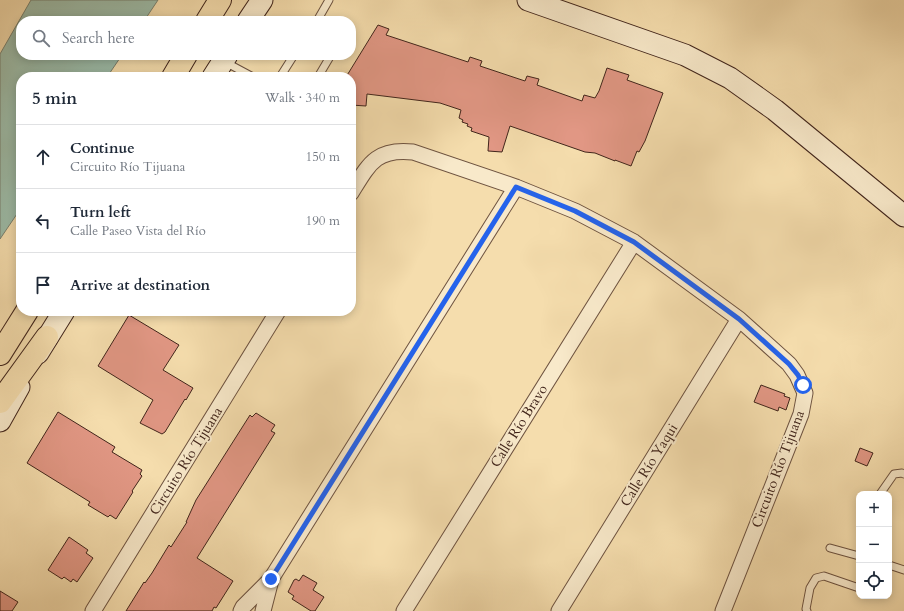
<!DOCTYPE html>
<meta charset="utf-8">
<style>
:root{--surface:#fff;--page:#f6f6f7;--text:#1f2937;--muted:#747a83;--line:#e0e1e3}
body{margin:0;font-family:Cardo,serif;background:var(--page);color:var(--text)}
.controls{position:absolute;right:12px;bottom:12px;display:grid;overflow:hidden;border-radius:8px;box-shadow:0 2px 10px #0003}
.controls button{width:36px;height:36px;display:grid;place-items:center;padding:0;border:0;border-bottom:1px solid var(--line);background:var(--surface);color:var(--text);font:20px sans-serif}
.stop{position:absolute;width:12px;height:12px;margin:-9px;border:3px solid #2563eb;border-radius:50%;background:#fff}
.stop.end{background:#2563eb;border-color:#fff;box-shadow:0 1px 4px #0008}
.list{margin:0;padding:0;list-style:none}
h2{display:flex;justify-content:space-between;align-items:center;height:52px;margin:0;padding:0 16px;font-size:17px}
h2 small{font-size:13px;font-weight:400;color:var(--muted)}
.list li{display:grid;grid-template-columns:26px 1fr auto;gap:12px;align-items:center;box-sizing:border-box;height:64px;padding:0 16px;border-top:1px solid var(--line)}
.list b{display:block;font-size:15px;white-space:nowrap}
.list p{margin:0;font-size:13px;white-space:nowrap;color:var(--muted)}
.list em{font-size:13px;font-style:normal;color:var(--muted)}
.icon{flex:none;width:22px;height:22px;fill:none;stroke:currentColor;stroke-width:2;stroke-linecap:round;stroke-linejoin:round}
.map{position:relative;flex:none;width:904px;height:611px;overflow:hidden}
.search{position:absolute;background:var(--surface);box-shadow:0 2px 10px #0003;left:16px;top:16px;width:340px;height:44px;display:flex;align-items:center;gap:10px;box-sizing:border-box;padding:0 14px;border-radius:16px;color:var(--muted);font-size:15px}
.panel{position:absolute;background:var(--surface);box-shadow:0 2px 10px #0003;left:16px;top:72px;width:340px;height:244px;border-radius:16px}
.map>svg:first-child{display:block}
.water{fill:#9cbca9;stroke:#788070}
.building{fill:#e19784;stroke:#41251b}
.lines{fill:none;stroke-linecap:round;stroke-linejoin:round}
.lane-casing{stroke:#6e5340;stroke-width:9}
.street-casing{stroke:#6e5340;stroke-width:17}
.secondary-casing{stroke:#41251b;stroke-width:23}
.highway-casing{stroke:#41251b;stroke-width:24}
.lane{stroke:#f8e9ca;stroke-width:7}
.street{stroke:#f8e9ca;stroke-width:15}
.secondary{stroke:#f8e9ca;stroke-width:21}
.highway{stroke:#f5ddad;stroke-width:22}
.route{stroke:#2563eb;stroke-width:5}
.labels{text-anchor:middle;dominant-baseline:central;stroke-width:4;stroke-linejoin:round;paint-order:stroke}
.street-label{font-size:14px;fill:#41251b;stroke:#f8e9ca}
</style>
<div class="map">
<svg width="904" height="611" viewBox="0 0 904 611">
<rect width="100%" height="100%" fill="#f5ddad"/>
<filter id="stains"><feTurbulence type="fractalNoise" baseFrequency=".005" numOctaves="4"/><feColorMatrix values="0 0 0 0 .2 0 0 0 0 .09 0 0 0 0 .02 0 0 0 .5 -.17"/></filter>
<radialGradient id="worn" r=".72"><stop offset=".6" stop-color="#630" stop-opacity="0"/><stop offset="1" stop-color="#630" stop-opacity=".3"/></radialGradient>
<path class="water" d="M 31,0 L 158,0 L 144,21 L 21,21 L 21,55 L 122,55 L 107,77 L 21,77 L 21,208 L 0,239 L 0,54 Z"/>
<path class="building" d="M 378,25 L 389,29 L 386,35 L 468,62 L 470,57 L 482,61 L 480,66 L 525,81 L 527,76 L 539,79 L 537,85 L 582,101 L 584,95 L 595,98 L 599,91 L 607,68 L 629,75 L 627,80 L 663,93 L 645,141 L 639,152 L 637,151 L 631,166 L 615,160 L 615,161 L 595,153 L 585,152 L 510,126 L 502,152 L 488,151 L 489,137 L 471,131 L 472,128 L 467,126 L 468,124 L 462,122 L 463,120 L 459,118 L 461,110 L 440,103 L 367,94 L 366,106 L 351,105 L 351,77 L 346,77 Z
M 129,315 L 179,345 L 163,370 L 193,388 L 186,400 L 185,399 L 165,432 L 162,434 L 140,423 L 153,400 L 98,366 Z
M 761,385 L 785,394 L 784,396 L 790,398 L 786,410 L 779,407 L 778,411 L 754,402 Z
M 58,412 L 115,447 L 112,452 L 142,470 L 140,474 L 142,476 L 132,491 L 133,492 L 116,519 L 110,515 L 108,517 L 88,505 L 90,502 L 27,463 Z
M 256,413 L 275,425 L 271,431 L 275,433 L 197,558 L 233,581 L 216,608 L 214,607 L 212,611 L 126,611 L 144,582 L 145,583 L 152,573 L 169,545 L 171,547 L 187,522 L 186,522 L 196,500 L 250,415 L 252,417 Z
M 860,448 L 873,453 L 867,466 L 855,461 Z
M 69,537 L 88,550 L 86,553 L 93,558 L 77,582 L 73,579 L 71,582 L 64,577 L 62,579 L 48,570 Z
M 303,575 L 317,583 L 313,590 L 324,597 L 315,611 L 311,611 L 292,599 L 294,596 L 288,592 L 294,580 L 296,579 L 299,581 Z
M 0,591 L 18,602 L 12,611 L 0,611 Z"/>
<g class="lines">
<defs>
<path id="lane" d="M 317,21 L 329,0
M 225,62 L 253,77
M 280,77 L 294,55
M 318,77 L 331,55
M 880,494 L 894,474 L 902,473 L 904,474
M 830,548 L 859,556
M 889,565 L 904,570
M 807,611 L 806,609 L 810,588 L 816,578 L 824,576 L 859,588"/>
<path id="street" d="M 351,193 C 369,164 376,148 413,152 L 516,187 L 575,211 L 634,242 L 739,319 L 789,364 L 797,375 L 805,393 L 801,414 L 723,611
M 93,611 L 278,311
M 241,611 L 243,607 L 271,579 L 516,187
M 263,611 L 271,580
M 404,611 L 634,242
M 559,611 L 739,319"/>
<path id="secondary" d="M 528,0 L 685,55 L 730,78 L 775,110 L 904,216
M 248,21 L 262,0
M 213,77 L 227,55
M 38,353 L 64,311
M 0,421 L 19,387"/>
<path id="highway" d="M 207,21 L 220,0
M 173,77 L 186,55
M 0,354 L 27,311
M 0,402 L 47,337"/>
</defs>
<use href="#lane" class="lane-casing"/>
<use href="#street" class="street-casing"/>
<use href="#secondary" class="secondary-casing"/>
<use href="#highway" class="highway-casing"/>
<use href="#lane" class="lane"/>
<use href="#street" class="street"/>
<use href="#secondary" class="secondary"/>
<use href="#highway" class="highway"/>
</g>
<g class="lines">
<path class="route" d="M 271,579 L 516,187 L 575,211 L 634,242 L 739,319 L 789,364 L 798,375 L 803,385"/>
</g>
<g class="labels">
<g class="street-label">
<text transform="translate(519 426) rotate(-58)">Calle Río Bravo</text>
<text transform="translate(186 461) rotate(-58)">Circuito Río Tijuana</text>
<text transform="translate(649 465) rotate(-58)">Calle Río Yaqui</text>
<text transform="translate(778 469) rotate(-69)">Circuito Río Tijuana</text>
</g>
</g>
<rect width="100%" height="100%" filter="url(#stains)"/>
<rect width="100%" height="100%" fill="url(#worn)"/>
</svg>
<div class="controls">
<button>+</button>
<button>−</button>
<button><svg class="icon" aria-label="locate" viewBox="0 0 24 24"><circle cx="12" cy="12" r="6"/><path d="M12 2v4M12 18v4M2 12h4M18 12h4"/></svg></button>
</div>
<div class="stop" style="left:803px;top:385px"></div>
<div class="stop end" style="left:271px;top:579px"></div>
<div class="search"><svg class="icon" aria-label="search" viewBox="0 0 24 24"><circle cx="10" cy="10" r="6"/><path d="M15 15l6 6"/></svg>Search here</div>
<section class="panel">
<h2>5 min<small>Walk · 340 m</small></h2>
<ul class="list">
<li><svg class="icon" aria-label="ahead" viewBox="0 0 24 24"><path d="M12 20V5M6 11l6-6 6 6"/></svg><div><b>Continue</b><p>Circuito Río Tijuana</p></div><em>150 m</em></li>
<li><svg class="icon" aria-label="left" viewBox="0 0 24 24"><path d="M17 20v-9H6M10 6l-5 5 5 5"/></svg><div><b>Turn left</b><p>Calle Paseo Vista del Río</p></div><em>190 m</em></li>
<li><svg class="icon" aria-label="arrive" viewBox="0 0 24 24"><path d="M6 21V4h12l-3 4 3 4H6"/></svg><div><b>Arrive at destination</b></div></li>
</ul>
</section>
</div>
